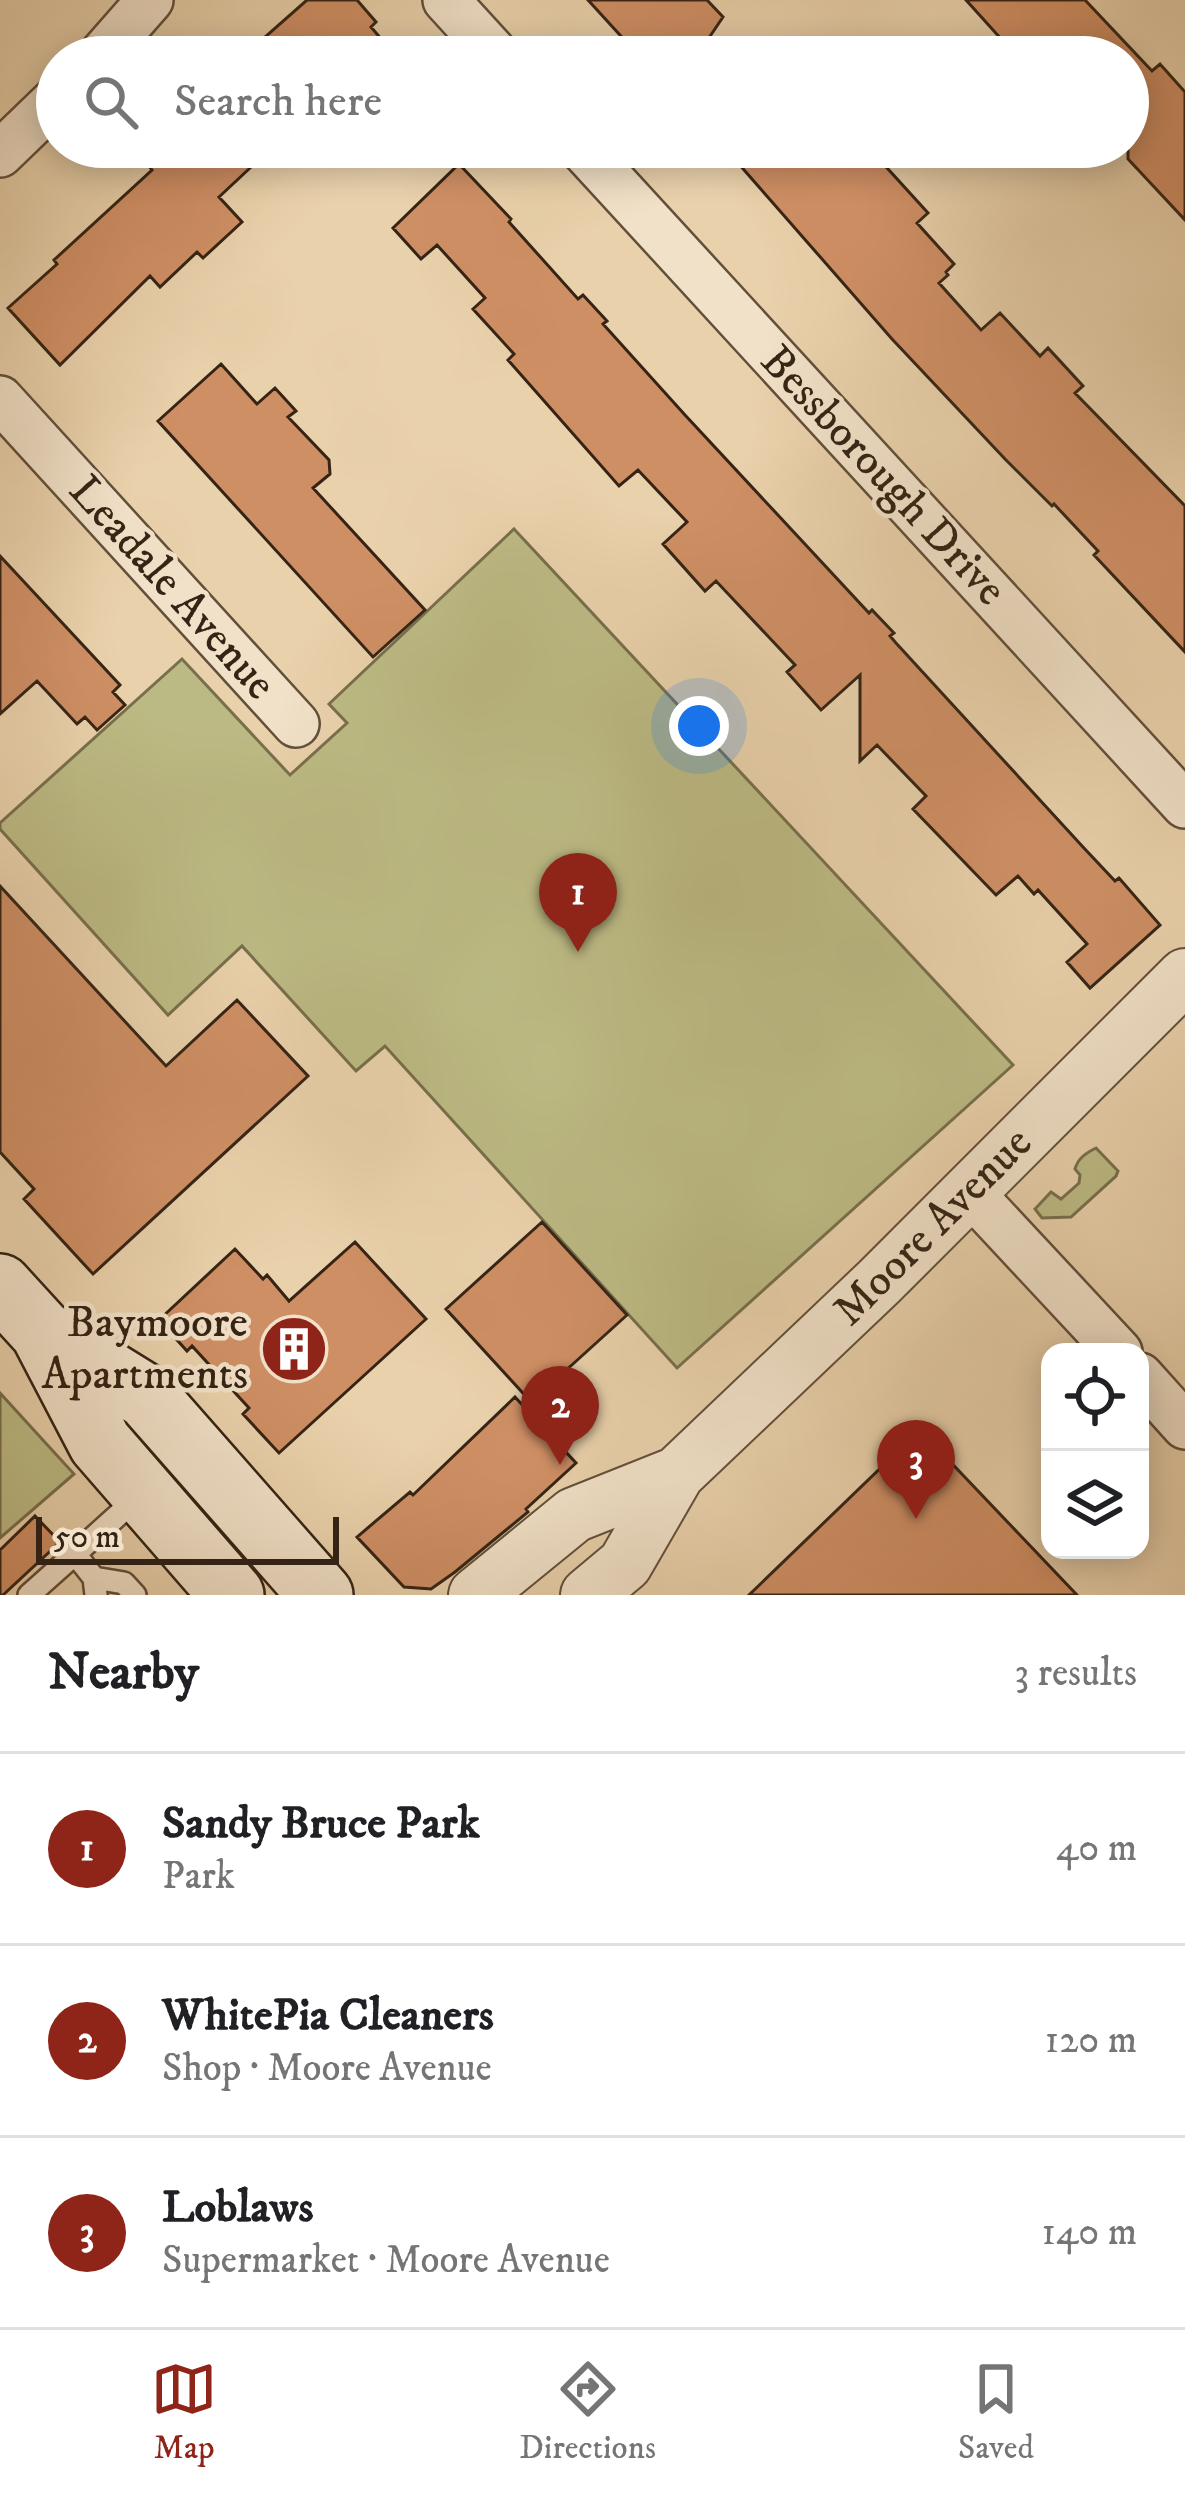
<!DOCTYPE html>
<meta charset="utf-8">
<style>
:root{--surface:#fff;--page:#f2f2f2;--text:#202124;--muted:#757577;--line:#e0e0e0;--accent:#8f2418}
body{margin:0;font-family:"IM FELL DW Pica",serif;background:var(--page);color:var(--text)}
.controls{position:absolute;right:36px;bottom:36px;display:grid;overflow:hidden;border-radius:24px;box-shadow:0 6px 30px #0003}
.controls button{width:108px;height:108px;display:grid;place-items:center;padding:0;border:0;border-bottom:3px solid var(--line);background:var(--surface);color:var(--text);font:60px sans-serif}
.scale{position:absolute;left:36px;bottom:30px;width:303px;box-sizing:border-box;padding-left:12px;border:6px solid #352415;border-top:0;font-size:33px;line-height:42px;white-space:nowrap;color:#352415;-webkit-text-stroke:9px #f1e1c8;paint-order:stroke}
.you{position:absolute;left:699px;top:726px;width:42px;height:42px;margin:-30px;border:9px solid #fff;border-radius:50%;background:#1a73e8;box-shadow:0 0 0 18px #1a73e833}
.badge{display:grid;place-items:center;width:78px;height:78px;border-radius:50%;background:var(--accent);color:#fff;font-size:39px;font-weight:700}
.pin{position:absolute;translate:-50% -99px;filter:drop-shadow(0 3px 6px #0008)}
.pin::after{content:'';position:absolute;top:63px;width:42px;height:36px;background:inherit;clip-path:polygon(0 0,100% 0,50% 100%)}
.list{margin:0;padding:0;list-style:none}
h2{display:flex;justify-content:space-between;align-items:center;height:156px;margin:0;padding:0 48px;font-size:51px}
h2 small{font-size:39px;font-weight:400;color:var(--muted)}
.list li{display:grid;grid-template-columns:78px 1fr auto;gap:36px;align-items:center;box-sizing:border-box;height:192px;padding:0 48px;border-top:3px solid var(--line)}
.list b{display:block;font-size:45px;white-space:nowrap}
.list p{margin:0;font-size:39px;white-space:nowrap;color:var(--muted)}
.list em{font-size:39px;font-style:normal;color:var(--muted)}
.icon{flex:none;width:66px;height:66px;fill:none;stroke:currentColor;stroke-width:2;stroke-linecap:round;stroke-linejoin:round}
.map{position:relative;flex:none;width:1185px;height:1595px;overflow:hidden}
.search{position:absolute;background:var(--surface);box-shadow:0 6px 30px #0003;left:36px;right:36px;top:36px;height:132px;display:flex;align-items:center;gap:30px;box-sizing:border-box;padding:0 42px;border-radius:66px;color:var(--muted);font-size:45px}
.sheet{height:732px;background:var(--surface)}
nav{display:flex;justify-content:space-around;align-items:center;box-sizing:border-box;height:168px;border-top:3px solid var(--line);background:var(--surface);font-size:33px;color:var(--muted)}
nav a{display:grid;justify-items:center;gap:6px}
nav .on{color:var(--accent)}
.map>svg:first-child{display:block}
.green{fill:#bcba84;stroke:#786f4c;stroke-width:3}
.building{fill:#cf8f65;stroke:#352415;stroke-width:3}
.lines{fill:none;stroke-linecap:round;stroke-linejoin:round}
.service-casing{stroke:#624f3a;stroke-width:26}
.minor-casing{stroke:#624f3a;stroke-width:50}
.tertiary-casing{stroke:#624f3a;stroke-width:58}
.secondary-casing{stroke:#352415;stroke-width:68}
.service{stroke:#f1e1c8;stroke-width:21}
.minor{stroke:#f1e1c8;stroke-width:45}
.tertiary{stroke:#f1e1c8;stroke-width:54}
.secondary{stroke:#f1e1c8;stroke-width:63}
.labels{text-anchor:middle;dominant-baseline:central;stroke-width:9;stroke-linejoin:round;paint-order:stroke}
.street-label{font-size:45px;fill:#352415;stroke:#f1e1c8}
.poi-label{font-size:45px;fill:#352415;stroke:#f1e1c8;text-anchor:end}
</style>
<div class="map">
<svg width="1185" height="1595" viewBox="0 0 1185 1595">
<rect width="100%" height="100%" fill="#e9d1ab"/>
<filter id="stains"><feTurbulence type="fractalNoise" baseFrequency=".00167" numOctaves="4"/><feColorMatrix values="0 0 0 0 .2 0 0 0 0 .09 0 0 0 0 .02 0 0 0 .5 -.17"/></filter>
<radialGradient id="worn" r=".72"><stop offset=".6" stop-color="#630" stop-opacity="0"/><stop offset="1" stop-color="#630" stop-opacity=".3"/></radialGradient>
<path class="green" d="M 514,529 L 1013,1065 L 677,1368 L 385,1046 L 356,1071 L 242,946 L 168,1015 L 0,829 L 0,823 L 182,659 L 290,775 L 347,723 L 329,704 Z
M 1096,1148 L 1118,1171 L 1116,1176 L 1071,1217 L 1042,1218 L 1035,1209 L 1051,1192 L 1061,1199 L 1079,1183 L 1080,1175 L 1075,1169 C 1078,1158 1086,1153 1096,1148 Z
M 0,1393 L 74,1474 L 0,1538 Z"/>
<path class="building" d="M 307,0 L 357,0 L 376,22 L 371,27 L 383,41 L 364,57 L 248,57 L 268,40 L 265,37 Z
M 588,0 L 707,0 L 723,17 L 696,57 L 640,57 Z
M 966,0 L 1085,0 L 1152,71 L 1160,64 L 1185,92 L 1185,220 L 1128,159 L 1128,57 L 1034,57 L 1020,42 L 1011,50 Z
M 171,147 L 231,147 L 250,168 L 219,197 L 242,222 L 203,258 L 197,252 L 160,287 L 150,276 L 60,365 L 8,308 L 57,264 L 54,260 L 152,170 L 149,166 Z
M 724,147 L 868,147 L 928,213 L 917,223 L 954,264 L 946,272 L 948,275 L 939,283 L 981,330 L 1000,313 L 1040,356 L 1048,348 L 1083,386 L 1075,393 L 1185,506 L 1185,652 L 1094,555 L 1098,551 L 1054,504 L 1052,506 L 1005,459 L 892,339 Z
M 459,164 L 511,219 L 509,222 L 578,299 L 583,295 L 607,321 L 603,324 L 685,415 L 869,613 L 872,610 L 894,633 L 890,636 L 896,643 L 1083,847 L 1115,881 L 1119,878 L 1160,925 L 1090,988 L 1067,962 L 1087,944 L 1038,890 L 1034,894 L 1018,876 L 996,895 L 913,809 L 926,796 L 877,745 L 860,761 L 860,675 L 821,710 L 787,672 L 795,665 L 716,581 L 705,591 L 663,544 L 687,522 L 638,470 L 619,486 L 508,360 L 514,354 L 473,309 L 485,298 L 437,245 L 421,259 L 393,228 Z
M 221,364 L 257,404 L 275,388 L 296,411 L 288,417 L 329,460 L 330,474 L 313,488 L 425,610 L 373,657 L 158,421 Z
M 0,556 L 120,685 L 113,692 L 125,705 L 97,730 L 85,717 L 77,724 L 37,681 L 0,714 Z
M 0,886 L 166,1066 L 237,1000 L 308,1076 L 93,1274 L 24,1199 L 34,1189 L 0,1152 Z
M 542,1222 L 627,1315 L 531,1402 L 446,1309 Z
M 355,1242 L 426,1319 L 279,1453 L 243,1414 L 249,1408 L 192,1346 L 187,1351 L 159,1320 L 235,1249 L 263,1279 L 267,1275 L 289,1301 Z
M 515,1397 L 576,1463 L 526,1509 L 528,1512 L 455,1572 L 431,1589 L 404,1587 L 357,1537 L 410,1492 L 413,1495 Z
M 920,1430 L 1077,1595 L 749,1595 Z
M 35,1516 L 60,1542 L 3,1595 L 0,1595 L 0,1550 Z"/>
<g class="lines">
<defs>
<path id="service" d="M 94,1578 L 75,1554 L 137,1498
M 29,1595 L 75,1554
M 96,1595 L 94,1578 L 124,1583 L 135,1595"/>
<path id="minor" d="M 446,0 L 498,57
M 100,57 L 150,0
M 581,147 L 1185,805
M 0,154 L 57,99
M 0,399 L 296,724
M 969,1191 L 1119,1352
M 1140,1376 L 1185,1426"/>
<path id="tertiary" d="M 476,1595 L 574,1515 L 677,1474
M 588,1595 L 625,1564 L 677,1474 L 879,1282 L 1185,976"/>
<path id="secondary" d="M 0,1286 L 42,1332 L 100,1443 L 232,1595
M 42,1332 L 147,1397 L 321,1595"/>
</defs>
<use href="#service" class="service-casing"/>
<use href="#minor" class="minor-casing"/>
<use href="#tertiary" class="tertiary-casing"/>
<use href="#secondary" class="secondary-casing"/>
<use href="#service" class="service"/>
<use href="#minor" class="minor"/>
<use href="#tertiary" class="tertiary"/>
<use href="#secondary" class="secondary"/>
</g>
<defs>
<symbol id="building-disc" viewBox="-11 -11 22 22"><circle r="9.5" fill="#8f2418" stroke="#f1e1c8"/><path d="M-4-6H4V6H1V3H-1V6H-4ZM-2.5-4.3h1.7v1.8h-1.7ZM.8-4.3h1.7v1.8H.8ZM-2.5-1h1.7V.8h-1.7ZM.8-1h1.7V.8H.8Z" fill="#fff"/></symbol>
</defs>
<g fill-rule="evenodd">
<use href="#building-disc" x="256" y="1311" width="76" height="76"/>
</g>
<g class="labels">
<g class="street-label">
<text transform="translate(883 476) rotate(47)">Bessborough Drive</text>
<text transform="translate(172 588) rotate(48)">Leadale Avenue</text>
<text transform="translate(933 1227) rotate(-45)">Moore Avenue</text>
</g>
<g class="poi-label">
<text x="248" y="1323">Baymoore<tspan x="248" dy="52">Apartments</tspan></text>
</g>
</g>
<rect width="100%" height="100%" filter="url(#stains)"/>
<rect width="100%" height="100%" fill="url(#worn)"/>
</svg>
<div class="controls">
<button><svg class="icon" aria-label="locate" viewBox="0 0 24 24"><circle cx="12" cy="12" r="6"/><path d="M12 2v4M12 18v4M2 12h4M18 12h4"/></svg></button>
<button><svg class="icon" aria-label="layers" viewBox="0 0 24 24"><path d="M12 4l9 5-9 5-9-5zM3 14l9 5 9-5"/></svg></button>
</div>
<div class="scale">50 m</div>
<div class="you"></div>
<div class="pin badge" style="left:578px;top:952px">1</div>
<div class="pin badge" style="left:560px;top:1465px">2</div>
<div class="pin badge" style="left:916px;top:1519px">3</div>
<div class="search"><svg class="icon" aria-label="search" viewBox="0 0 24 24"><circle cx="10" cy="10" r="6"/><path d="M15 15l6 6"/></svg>Search here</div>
</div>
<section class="sheet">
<h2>Nearby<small>3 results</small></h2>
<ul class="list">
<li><span class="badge">1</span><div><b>Sandy Bruce Park</b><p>Park</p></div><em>40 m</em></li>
<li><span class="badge">2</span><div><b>WhitePia Cleaners</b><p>Shop · Moore Avenue</p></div><em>120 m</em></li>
<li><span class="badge">3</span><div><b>Loblaws</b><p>Supermarket · Moore Avenue</p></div><em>140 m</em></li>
</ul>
</section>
<nav>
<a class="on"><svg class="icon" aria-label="map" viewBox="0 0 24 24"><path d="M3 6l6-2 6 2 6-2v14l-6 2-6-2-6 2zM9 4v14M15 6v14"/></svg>Map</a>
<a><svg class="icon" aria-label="directions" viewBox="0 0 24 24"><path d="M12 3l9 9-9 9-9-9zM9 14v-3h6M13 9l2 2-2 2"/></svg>Directions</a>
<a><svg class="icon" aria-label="saved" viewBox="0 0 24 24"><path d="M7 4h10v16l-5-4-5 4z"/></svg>Saved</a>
</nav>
